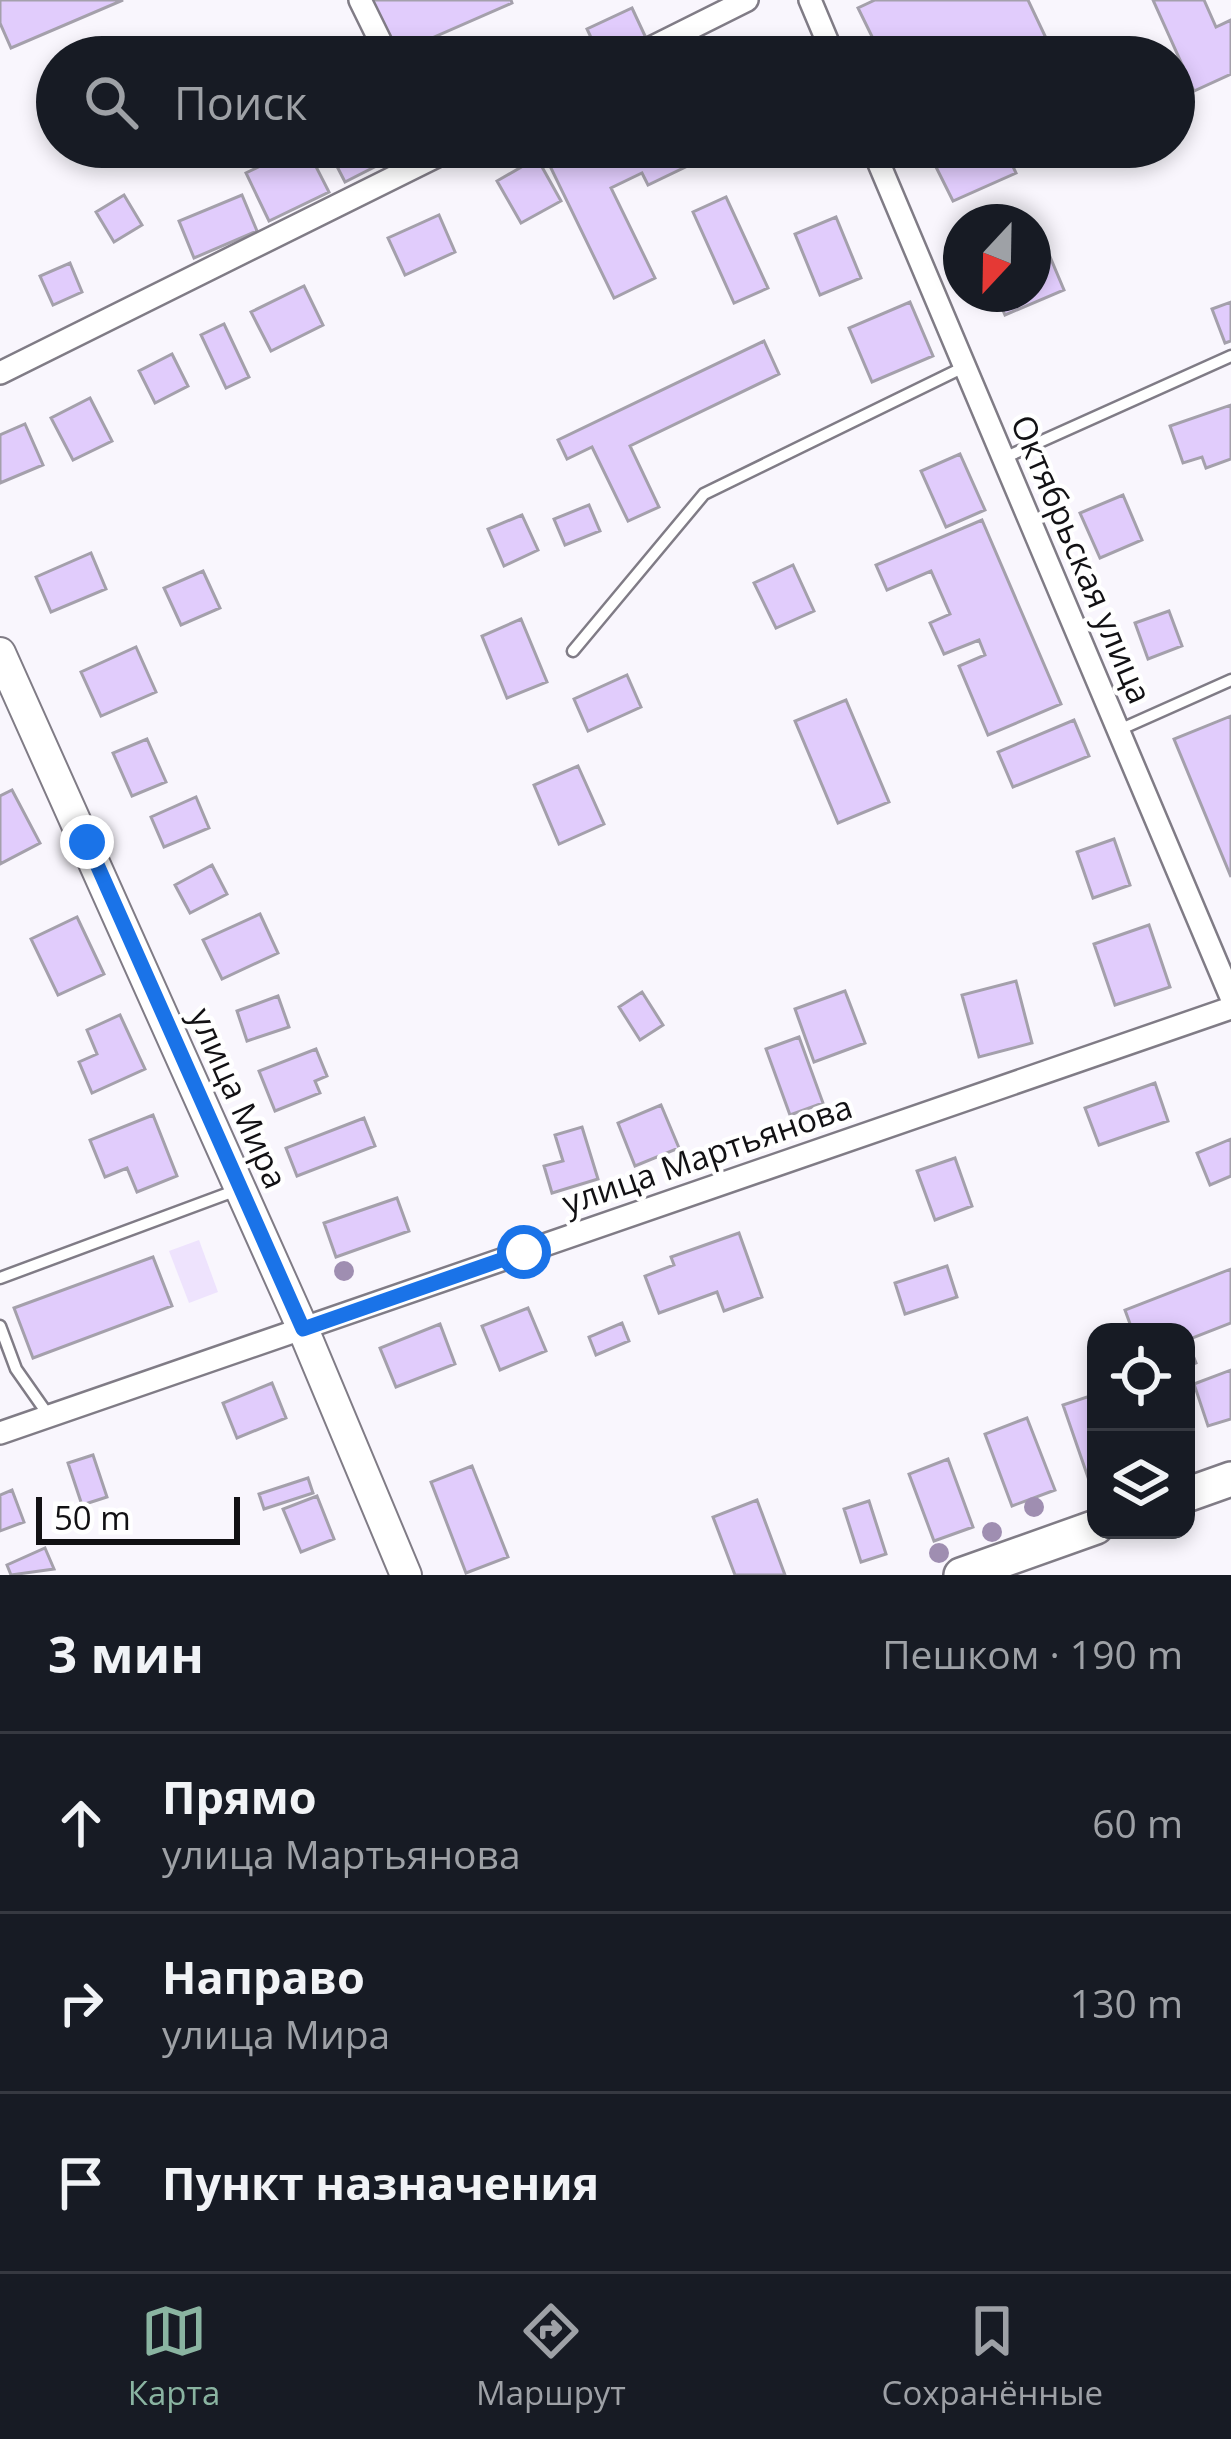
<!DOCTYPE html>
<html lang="ru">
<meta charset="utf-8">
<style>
:root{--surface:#171b24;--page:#20242c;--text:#f1f3f6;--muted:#9ea1a6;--line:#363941;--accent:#8ab4a1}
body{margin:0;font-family:"Open Sans",sans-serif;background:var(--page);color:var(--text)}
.controls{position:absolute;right:36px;bottom:36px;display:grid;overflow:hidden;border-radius:24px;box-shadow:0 6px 18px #0003}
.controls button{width:108px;height:108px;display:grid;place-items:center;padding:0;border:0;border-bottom:3px solid var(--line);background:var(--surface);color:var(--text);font:60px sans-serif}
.compass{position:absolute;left:943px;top:204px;width:108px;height:108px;border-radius:50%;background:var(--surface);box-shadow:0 6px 18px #0003;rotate:202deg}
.scale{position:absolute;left:36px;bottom:30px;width:204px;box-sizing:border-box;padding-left:12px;border:6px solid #121114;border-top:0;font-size:33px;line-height:42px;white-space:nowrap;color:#121114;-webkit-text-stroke:9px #fff;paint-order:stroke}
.stop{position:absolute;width:36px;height:36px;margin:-27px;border:9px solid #1a73e8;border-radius:50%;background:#fff}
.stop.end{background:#1a73e8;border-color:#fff;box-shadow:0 3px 12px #0008}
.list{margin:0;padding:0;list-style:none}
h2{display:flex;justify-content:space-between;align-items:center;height:156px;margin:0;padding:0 48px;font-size:51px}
h2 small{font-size:39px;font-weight:400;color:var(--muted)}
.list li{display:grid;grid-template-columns:78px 1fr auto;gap:36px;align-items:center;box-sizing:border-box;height:180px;padding:0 48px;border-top:3px solid var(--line)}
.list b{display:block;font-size:45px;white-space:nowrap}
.list p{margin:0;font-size:39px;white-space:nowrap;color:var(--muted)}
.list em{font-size:39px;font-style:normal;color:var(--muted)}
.icon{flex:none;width:66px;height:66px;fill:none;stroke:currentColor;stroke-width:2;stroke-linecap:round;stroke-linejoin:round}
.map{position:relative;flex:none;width:1231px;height:1575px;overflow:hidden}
.search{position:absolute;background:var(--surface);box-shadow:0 6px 18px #0003;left:36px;right:36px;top:36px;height:132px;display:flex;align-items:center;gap:30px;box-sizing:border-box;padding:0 42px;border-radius:66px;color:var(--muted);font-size:45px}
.sheet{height:696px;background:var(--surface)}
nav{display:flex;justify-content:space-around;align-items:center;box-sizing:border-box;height:168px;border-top:3px solid var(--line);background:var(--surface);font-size:33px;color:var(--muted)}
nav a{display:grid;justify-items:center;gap:6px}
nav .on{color:var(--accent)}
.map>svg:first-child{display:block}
.green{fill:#eee3fd}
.building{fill:#e1ccfc;stroke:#a4a0ab;stroke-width:3}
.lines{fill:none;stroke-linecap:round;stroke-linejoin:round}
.lane-casing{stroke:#807c86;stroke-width:15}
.street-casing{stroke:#807c86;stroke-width:26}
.secondary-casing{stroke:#807c86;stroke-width:34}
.primary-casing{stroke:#807c86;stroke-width:38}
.lane{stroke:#fff;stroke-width:10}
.street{stroke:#fff;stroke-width:21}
.secondary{stroke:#fff;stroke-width:30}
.primary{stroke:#fff;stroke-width:33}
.tree{fill:#9f8eb1}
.route{stroke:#1a73e8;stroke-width:15}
.labels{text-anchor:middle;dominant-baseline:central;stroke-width:9;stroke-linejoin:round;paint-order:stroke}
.street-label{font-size:33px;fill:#121114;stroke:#fff}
</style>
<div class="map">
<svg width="1231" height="1575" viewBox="0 0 1231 1575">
<rect width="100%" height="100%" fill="#f9f6fd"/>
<path class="green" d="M 199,1240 L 218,1292 L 189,1303 L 169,1251 Z"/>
<path class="building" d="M 0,0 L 123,0 L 11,48 L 0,23 Z
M 369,0 L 511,0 L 512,3 L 393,55 Z
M 875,0 L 1028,0 L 1055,57 L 998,57 L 990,39 L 960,53 L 962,57 L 882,57 L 858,8 Z
M 1153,0 L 1204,0 L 1216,27 L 1231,20 L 1231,74 L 1194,91 Z
M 632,8 L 646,38 L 600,57 L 587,29 Z
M 300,147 L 306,147 L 329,192 L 269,221 L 246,173 Z
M 327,147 L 379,147 L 386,161 L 345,182 Z
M 580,147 L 696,147 L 702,159 L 648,185 L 642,173 L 611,188 L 655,278 L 614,298 L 548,162 Z
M 926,147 L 1004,147 L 1016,173 L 953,201 Z
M 537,158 L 561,201 L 521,223 L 497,181 Z
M 124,195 L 142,225 L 114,242 L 96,212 Z
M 242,195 L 257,231 L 194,258 L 179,221 Z
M 726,197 L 768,288 L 734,303 L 693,212 Z
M 439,215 L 455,252 L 405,275 L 388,238 Z
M 836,217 L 861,278 L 820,295 L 795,234 Z
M 1040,233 L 1064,290 L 1005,315 L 996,294 L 1033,294 L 1033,236 Z
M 70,263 L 82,292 L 53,305 L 40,276 Z
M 304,286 L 323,325 L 271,351 L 251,312 Z
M 910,302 L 933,356 L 872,382 L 849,328 Z
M 1231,302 L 1231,341 L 1225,343 L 1212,309 Z
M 224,324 L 249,377 L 226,388 L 201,335 Z
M 764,341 L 779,374 L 630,446 L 659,507 L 628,521 L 592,447 L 567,459 L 558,440 Z
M 172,354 L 188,386 L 155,403 L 139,371 Z
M 90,398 L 112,441 L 73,460 L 51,418 Z
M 1231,405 L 1231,459 L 1206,468 L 1202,457 L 1183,463 L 1170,426 Z
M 25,424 L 43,465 L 0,483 L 0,435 Z
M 960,454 L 985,510 L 946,527 L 921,471 Z
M 1123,495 L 1142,540 L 1100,558 L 1080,513 Z
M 589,505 L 600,531 L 565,545 L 554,519 Z
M 522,515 L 538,550 L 504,566 L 488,529 Z
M 982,520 L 1061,704 L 988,735 L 959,666 L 985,655 L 979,640 L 944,654 L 930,623 L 950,614 L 931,571 L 887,590 L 876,565 Z
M 91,553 L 106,589 L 51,612 L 36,577 Z
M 793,565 L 814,611 L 776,628 L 754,583 Z
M 203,571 L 220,608 L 181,625 L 164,588 Z
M 1169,611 L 1182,646 L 1148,659 L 1135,623 Z
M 521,619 L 547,682 L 507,698 L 482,636 Z
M 136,647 L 156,692 L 101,716 L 81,672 Z
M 627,675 L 641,707 L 588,731 L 574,699 Z
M 846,700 L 889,802 L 838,823 L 795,721 Z
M 1231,716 L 1231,877 L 1174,739 Z
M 1074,720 L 1089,756 L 1013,787 L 998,752 Z
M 147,739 L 166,782 L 132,796 L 113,753 Z
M 578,766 L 604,824 L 559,844 L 534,785 Z
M 12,790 L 40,843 L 0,864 L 0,796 Z
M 196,797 L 209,828 L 164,847 L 151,817 Z
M 1114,839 L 1130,885 L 1093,898 L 1077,852 Z
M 212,865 L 227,894 L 190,913 L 175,885 Z
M 260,914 L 278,953 L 222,979 L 203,940 Z
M 77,917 L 104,974 L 58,995 L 31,939 Z
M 1149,925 L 1170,987 L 1115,1005 L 1094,944 Z
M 1016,981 L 1032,1043 L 979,1057 L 962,995 Z
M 845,991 L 865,1043 L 814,1062 L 795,1009 Z
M 642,992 L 663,1025 L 640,1040 L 619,1007 Z
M 278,996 L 289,1027 L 247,1041 L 237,1011 Z
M 120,1015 L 145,1069 L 92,1093 L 79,1062 L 97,1054 L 87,1030 Z
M 799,1037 L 823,1103 L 790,1115 L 766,1049 Z
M 316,1049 L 327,1076 L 315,1081 L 320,1093 L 275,1111 L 259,1071 Z
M 1155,1083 L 1168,1121 L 1099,1145 L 1085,1108 Z
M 661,1105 L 679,1148 L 635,1166 L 618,1123 Z
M 153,1115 L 177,1176 L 137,1192 L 127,1168 L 105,1177 L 90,1140 Z
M 364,1118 L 375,1146 L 297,1176 L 286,1148 Z
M 582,1127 L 598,1179 L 552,1193 L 544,1166 L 563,1161 L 555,1135 Z
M 1231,1139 L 1231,1176 L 1210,1185 L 1197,1153 Z
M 955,1158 L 972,1206 L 935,1220 L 917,1171 Z
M 397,1198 L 409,1231 L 336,1257 L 324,1223 Z
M 739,1233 L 762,1297 L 724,1311 L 717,1292 L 659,1313 L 645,1276 L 674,1265 L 671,1257 Z
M 153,1257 L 172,1306 L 33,1358 L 14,1308 Z
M 947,1266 L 957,1297 L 905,1314 L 895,1283 Z
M 1231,1269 L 1231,1323 L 1187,1340 L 1196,1363 L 1186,1367 L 1186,1332 L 1133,1332 L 1125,1310 Z
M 528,1308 L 546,1351 L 500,1370 L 482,1326 Z
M 622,1323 L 629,1341 L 596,1355 L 589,1337 Z
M 440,1324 L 455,1364 L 396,1387 L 380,1348 Z
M 1231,1370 L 1231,1419 L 1208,1426 L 1194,1384 Z
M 272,1383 L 286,1418 L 237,1438 L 223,1403 Z
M 1096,1394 L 1096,1481 L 1090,1483 L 1063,1405 Z
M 1027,1418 L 1055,1490 L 1012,1506 L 985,1434 Z
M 93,1455 L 107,1497 L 82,1505 L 68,1463 Z
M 948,1459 L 973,1527 L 934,1541 L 909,1474 Z
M 472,1466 L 508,1557 L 466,1573 L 431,1482 Z
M 308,1478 L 313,1493 L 264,1509 L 259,1494 Z
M 12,1490 L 24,1522 L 0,1531 L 0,1495 Z
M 317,1496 L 334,1539 L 301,1552 L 283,1509 Z
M 757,1500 L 785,1575 L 735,1575 L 713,1517 Z
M 869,1501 L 886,1554 L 861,1562 L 844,1509 Z
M 45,1548 L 54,1569 L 11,1575 L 7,1565 Z"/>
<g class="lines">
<defs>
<path id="lane" d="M 1004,458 L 1231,356
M 573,651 L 704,494 L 964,367
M 1119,730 L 1231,680
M 0,1278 L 237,1190
M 0,1326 L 16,1369 L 49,1416"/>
<path id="street" d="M 360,0 L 388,57
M 810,0 L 834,57
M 633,57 L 747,0
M 872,147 L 1231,997
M 0,373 L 455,147
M 0,1433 L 1231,1008"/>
<path id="secondary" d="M 0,653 L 303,1329 L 406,1575"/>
<path id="primary" d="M 1186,1495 L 1231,1479
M 961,1575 L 1096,1527"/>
</defs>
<use href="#lane" class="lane-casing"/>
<use href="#street" class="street-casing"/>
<use href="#secondary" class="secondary-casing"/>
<use href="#primary" class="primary-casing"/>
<use href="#lane" class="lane"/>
<use href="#street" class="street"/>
<use href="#secondary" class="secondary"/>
<use href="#primary" class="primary"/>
</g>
<g class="tree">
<circle cx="344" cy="1271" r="10"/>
<circle cx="1034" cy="1507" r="10"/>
<circle cx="992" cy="1532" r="10"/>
<circle cx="939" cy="1553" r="10"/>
</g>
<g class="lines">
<path class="route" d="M 87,842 L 303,1329 L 524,1252"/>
</g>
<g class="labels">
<g class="street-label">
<text transform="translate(1082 559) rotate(67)">Октябрьская улица</text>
<text transform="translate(239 1098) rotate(66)">улица Мира</text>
<text transform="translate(707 1154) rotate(-19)">улица Мартьянова</text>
</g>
</g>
</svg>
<div class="controls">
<button><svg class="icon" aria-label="locate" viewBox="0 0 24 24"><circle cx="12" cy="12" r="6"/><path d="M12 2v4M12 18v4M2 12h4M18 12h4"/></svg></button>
<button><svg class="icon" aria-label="layers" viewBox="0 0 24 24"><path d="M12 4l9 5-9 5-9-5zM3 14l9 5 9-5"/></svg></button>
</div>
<svg class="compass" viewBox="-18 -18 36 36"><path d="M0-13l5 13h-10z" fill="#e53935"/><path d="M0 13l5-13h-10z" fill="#9ea1a6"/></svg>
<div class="scale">50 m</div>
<div class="stop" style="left:524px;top:1252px"></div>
<div class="stop end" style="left:87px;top:842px"></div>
<div class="search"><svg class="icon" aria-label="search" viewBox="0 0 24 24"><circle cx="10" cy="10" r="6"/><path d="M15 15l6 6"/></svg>Поиск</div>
</div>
<section class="sheet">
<h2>3 мин<small>Пешком · 190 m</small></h2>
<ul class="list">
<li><svg class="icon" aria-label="ahead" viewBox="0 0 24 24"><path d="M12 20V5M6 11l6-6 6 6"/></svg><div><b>Прямо</b><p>улица Мартьянова</p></div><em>60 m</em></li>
<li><svg class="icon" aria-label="right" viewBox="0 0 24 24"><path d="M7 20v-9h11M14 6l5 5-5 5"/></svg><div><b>Направо</b><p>улица Мира</p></div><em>130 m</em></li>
<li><svg class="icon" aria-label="arrive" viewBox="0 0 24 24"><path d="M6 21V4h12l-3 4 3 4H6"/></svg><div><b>Пункт назначения</b></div></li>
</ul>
</section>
<nav>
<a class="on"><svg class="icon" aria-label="map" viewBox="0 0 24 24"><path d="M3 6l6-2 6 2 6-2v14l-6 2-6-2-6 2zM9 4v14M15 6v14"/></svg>Карта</a>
<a><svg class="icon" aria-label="directions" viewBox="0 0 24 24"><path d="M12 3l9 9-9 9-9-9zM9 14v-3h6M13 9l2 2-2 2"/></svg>Маршрут</a>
<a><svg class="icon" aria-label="saved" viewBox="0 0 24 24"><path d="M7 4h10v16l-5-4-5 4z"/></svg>Сохранённые</a>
</nav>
